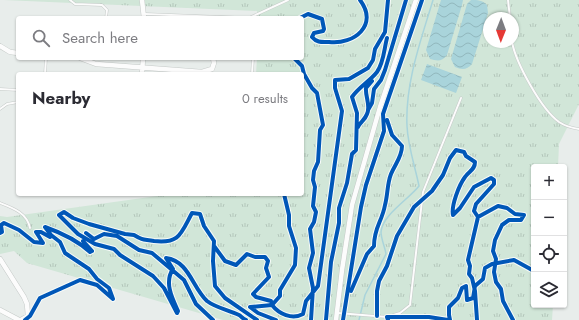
<!DOCTYPE html>
<meta charset="utf-8">
<style>
:root{--surface:#fff;--page:#f2f2f3;--text:#2b2b33;--muted:#7c7c81;--line:#e1e1e2}
body{margin:0;font-family:Jost,sans-serif;background:var(--page);color:var(--text)}
.controls{position:absolute;right:12px;bottom:12px;display:grid;overflow:hidden;border-radius:4px;box-shadow:0 1px 3px #0004}
.controls button{width:36px;height:36px;display:grid;place-items:center;padding:0;border:0;border-bottom:1px solid var(--line);background:var(--surface);color:var(--text);font:20px sans-serif}
.compass{position:absolute;left:483px;top:12px;width:36px;height:36px;border-radius:50%;background:var(--surface);box-shadow:0 1px 3px #0004;rotate:181deg}
.list{margin:0;padding:0;list-style:none}
h2{display:flex;justify-content:space-between;align-items:center;height:52px;margin:0;padding:0 16px;font-size:17px}
h2 small{font-size:13px;font-weight:400;color:var(--muted)}
.icon{flex:none;width:22px;height:22px;fill:none;stroke:currentColor;stroke-width:2;stroke-linecap:round;stroke-linejoin:round}
.map{position:relative;flex:none;width:579px;height:320px;overflow:hidden}
.search{position:absolute;background:var(--surface);box-shadow:0 1px 3px #0004;left:16px;top:16px;width:288px;height:44px;display:flex;align-items:center;gap:10px;box-sizing:border-box;padding:0 14px;border-radius:4px;color:var(--muted);font-size:15px}
.panel{position:absolute;background:var(--surface);box-shadow:0 1px 3px #0004;left:16px;top:72px;width:288px;height:124px;border-radius:4px}
.map>svg:first-child{display:block}
.grass{fill:url(#grass-tufts);fill-rule:evenodd}
.water{fill:url(#water-waves)}
.lines{fill:none;stroke-linecap:round;stroke-linejoin:round}
.stream{stroke:#a9d4db;stroke-width:1.5}
.service-casing{stroke:#c5cac8;stroke-width:3}
.minor-casing{stroke:#c5cac8;stroke-width:5.5}
.service{stroke:#fcfcfc;stroke-width:2}
.minor{stroke:#fcfcfc;stroke-width:4.5}
.cycleway-casing{stroke:#f7fbf9;stroke-width:6}
.cycleway{stroke:#0057b8;stroke-width:4}
</style>
<div class="map">
<svg width="579" height="320" viewBox="0 0 579 320">
<defs>
<pattern id="grass-tufts" width="24" height="20" patternUnits="userSpaceOnUse"><rect width="24" height="20" fill="#d1e6d8"/><path d="M3 7l-1-3M5 7V3M7 7l1-3M15 17l-1-3M17 17v-4M19 17l1-3" fill="none" stroke="#b3c6ba"/></pattern>
<pattern id="water-waves" width="16" height="10" patternUnits="userSpaceOnUse"><rect width="16" height="10" fill="#a9d4db"/><path d="M0 5q4-4 8 0t8 0" fill="none" stroke="#91b7bd"/></pattern>
</defs>
<rect width="100%" height="100%" fill="#e8edeb"/>
<path class="grass" d="M 3,0 L 579,0 L 579,104 L 559,144 L 558,167 L 534,167 L 534,305 L 553,305 L 552,320 L 223,320 L 27,263 L 14,251 L 0,254 L 0,216 L 7,217 L 171,194 L 302,194 L 302,74 L 256,74 L 257,58 L 302,58 L 302,18 L 258,18 L 257,11 ZM 489,18 L 513,18 L 513,42 L 489,42 Z"/>
<path class="water" d="M 441,0 L 463,0 L 462,5 L 447,55 C 442,62 437,61 430,59 L 426,50 Z
M 471,0 C 478,0 482,0 487,5 L 488,13 L 472,64 C 467,70 462,70 455,67 L 451,59 L 467,4 Z
M 427,64 L 462,77 L 456,93 L 421,80 Z"/>
<g class="lines">
<path class="stream" d="M 359,320 L 365,295 L 386,254 C 385,247 381,239 381,232 C 382,215 409,199 419,186 C 415,166 408,147 407,126 C 405,83 421,40 433,0"/>
<defs>
<path id="service" d="M 70,0 L 75,4 L 102,5 L 107,10 L 106,18
M 508,0 L 510,18
M 145,14 L 248,18
M 249,18 L 288,0
M 512,42 C 516,63 541,109 559,122 C 565,126 572,128 579,129
M 45,74 L 46,58
M 252,74 L 253,58
M 0,89 L 18,90
M 0,109 L 7,104 L 18,102
M 0,203 C 13,208 27,213 30,228
M 338,313 L 387,317 L 400,313 L 410,305 L 423,192 L 461,98"/>
<path id="minor" d="M 142,0 L 144,18
M 0,46 L 10,52 L 18,53
M 80,58 L 96,64 L 202,72 L 212,69 L 214,63 L 213,58
M 142,74 L 143,58
M 0,259 L 24,297 L 27,304 L 28,316 L 21,320
M 0,310 L 19,320
M 336,320 L 342,270 L 352,205 L 380,107 L 416,0"/>
</defs>
<use href="#service" class="service-casing"/>
<use href="#minor" class="minor-casing"/>
<use href="#service" class="service"/>
<use href="#minor" class="minor"/>
<defs>
<path id="cycleway" d="M 300,18 L 308,14 L 322,19 L 324,29 L 323,31 L 314,33 L 312,37 C 317,43 322,42 329,42 C 354,45 379,25 360,0
M 294,58 L 302,66 L 304,74 L 312,88 L 317,93 L 323,125 L 320,130 L 318,162 L 314,171 L 313,180 L 315,187 L 313,206 L 316,212 L 314,222 L 310,229 L 313,253 L 309,268 L 313,288 L 311,320
M 368,110 L 372,103 L 374,89 L 381,80 L 385,70 L 406,0
M 358,127 C 360,122 365,120 367,114 C 371,106 365,96 366,88 L 372,81
M 478,217 L 498,206 L 507,208 L 515,214 L 524,215 L 521,220 L 509,220 L 502,225 L 495,240 L 493,251 L 496,259 L 494,272 L 496,282 L 501,289 L 503,301 L 513,320
M 0,233 L 2,232 L 1,225 L 4,223 L 19,230 L 34,242 L 43,243 L 36,232 L 41,232 L 50,237
M 86,233 L 94,239 L 104,234 L 117,236 L 139,250 L 152,253 L 184,280 L 196,304 L 213,320
M 214,246 L 225,261 L 236,265 L 247,254 L 255,257 L 265,257 L 268,261 L 266,268 L 269,277 L 253,294 L 256,297 L 271,301 L 272,305
M 351,291 L 367,254 L 374,246 C 374,227 382,222 385,205 C 388,194 387,184 391,174 C 395,164 402,157 402,146 L 392,135 L 387,120
M 272,305 L 280,296 L 280,290 L 295,265 L 296,248 L 289,226 L 289,215 L 284,194
M 377,316 L 377,291 L 379,281 L 387,266 L 397,236 L 414,207 L 432,191 L 443,175 L 450,158 L 456,150 L 464,152 L 466,156 L 475,162 C 475,170 469,171 465,177 C 459,185 451,206 453,215 L 460,208 L 474,187 L 491,178 L 494,180 L 494,184 L 476,204 L 474,211 L 478,217
M 25,320 L 30,316 L 40,298 L 80,280 L 97,285 L 113,299 L 109,288 L 97,279 L 89,269 L 65,253 L 60,242 L 51,235 L 45,227 C 62,233 77,240 90,252 L 92,251 L 83,241
M 246,320 C 243,319 241,316 239,315 C 229,310 216,308 207,301 C 192,287 189,261 166,258 L 173,269 C 164,282 172,298 178,311 L 177,313 L 164,288 L 153,276 L 120,255 L 114,249 L 95,244 L 78,234 L 59,215 L 64,212 L 73,218 L 89,224 L 125,234 L 134,235 C 144,241 143,239 154,241 C 180,244 181,233 192,213 L 200,214 L 204,226 L 214,241 L 213,261 L 215,286 L 225,298 L 257,320
M 276,320 L 258,313 L 250,307 L 272,305 C 279,314 292,320 303,314 L 306,301 L 318,286 L 342,111 L 335,88 L 335,80 L 349,79 L 368,68 L 373,60 L 375,49 L 385,32 L 388,0
M 326,320 L 331,262 L 339,223 L 339,208 L 347,183 L 352,154 L 356,150 L 357,113 L 352,97 C 359,87 370,81 377,72 C 384,62 384,49 387,38
M 343,320 L 361,207 L 366,185 L 384,131 L 383,114 L 422,0
M 388,320 L 387,317 L 429,317 L 448,320
M 450,320 L 449,315 L 449,307 L 458,298 L 462,288 L 466,286 L 467,300 L 473,298 L 475,286 L 483,279 L 485,268 L 492,264 L 514,260 L 534,271
M 477,320 L 475,291 L 472,278 L 469,274 L 470,266 L 468,260 L 478,217"/>
</defs>
<use href="#cycleway" class="cycleway-casing"/>
<use href="#cycleway" class="cycleway"/>
</g>
</svg>
<div class="controls">
<button>+</button>
<button>−</button>
<button><svg class="icon" aria-label="locate" viewBox="0 0 24 24"><circle cx="12" cy="12" r="6"/><path d="M12 2v4M12 18v4M2 12h4M18 12h4"/></svg></button>
<button><svg class="icon" aria-label="layers" viewBox="0 0 24 24"><path d="M12 4l9 5-9 5-9-5zM3 14l9 5 9-5"/></svg></button>
</div>
<svg class="compass" viewBox="-18 -18 36 36"><path d="M0-13l5 13h-10z" fill="#e53935"/><path d="M0 13l5-13h-10z" fill="#7c7c81"/></svg>
<div class="search"><svg class="icon" aria-label="search" viewBox="0 0 24 24"><circle cx="10" cy="10" r="6"/><path d="M15 15l6 6"/></svg>Search here</div>
<section class="panel">
<h2>Nearby<small>0 results</small></h2>
<ul class="list">
</ul>
</section>
</div>
